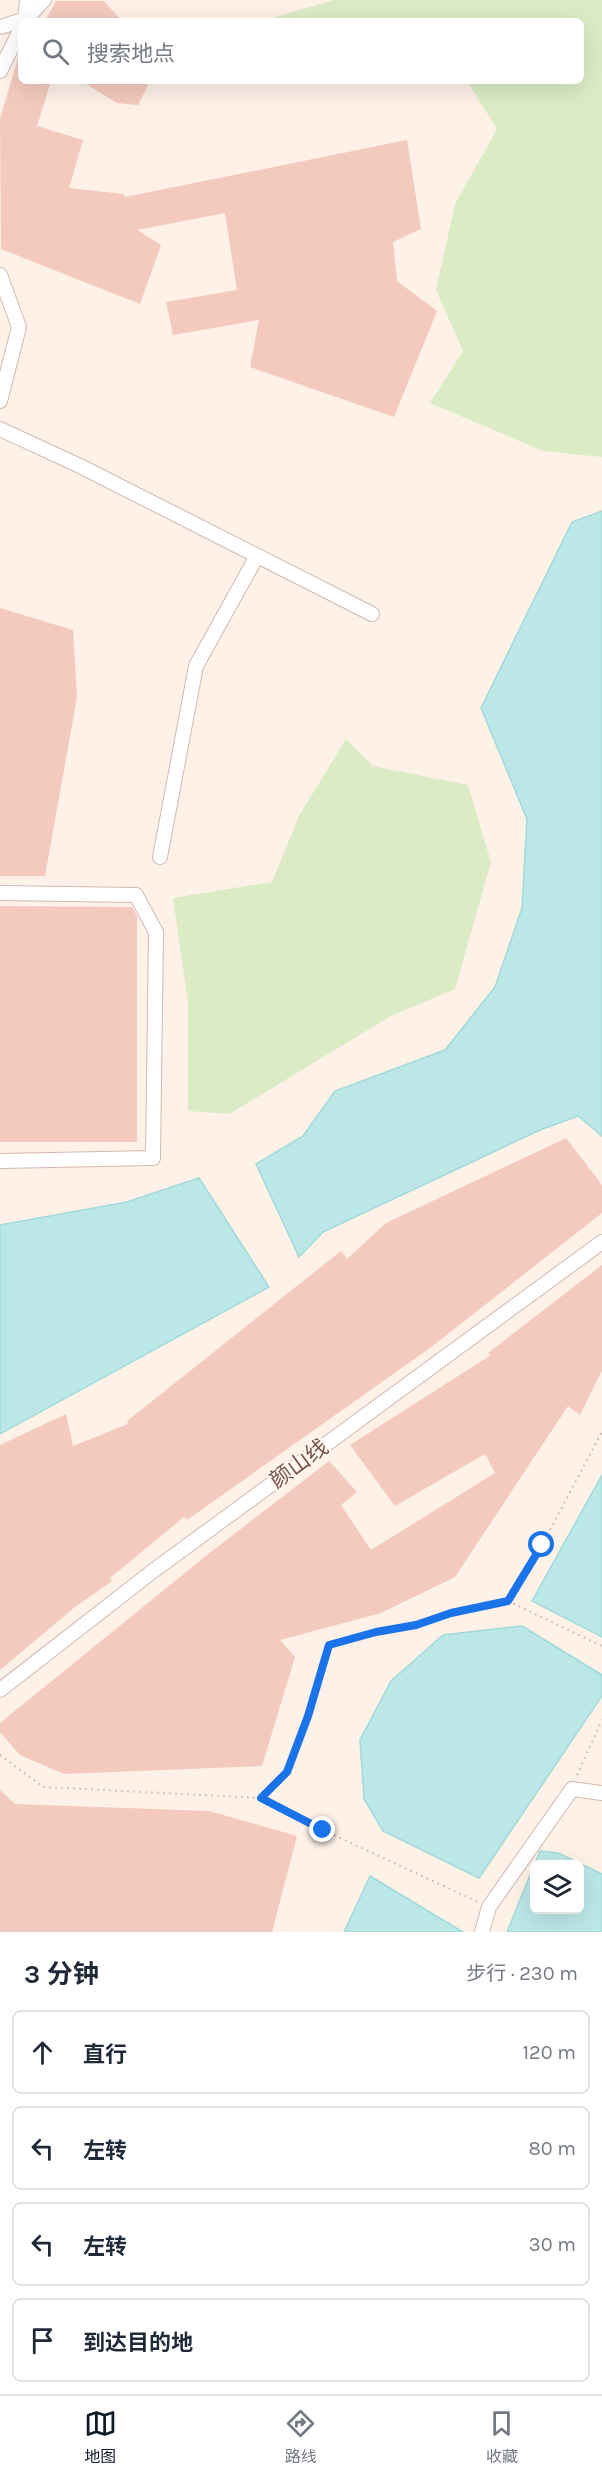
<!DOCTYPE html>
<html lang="zh">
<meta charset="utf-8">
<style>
:root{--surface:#fff;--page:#f6f6f7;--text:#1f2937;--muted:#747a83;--line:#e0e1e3;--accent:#111827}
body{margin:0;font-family:Karla,"Noto Sans SC",sans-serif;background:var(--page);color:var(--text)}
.controls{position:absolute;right:18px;bottom:18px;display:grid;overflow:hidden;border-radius:9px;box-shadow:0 6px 24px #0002}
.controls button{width:54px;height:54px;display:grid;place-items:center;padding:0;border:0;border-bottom:2px solid var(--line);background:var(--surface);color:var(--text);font:30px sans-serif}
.stop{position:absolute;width:18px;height:18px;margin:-14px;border:4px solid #1a73e8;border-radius:50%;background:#fff}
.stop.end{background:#1a73e8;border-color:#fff;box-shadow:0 2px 6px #0008}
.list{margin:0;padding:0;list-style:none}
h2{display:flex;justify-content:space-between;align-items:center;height:78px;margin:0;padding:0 24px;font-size:26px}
h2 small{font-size:20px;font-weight:400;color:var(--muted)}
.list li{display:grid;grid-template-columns:39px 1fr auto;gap:18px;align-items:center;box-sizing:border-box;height:84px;margin:0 12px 12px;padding:0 12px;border:2px solid var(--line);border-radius:9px}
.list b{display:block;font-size:22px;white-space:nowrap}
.list em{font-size:20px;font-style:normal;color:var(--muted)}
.icon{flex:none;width:33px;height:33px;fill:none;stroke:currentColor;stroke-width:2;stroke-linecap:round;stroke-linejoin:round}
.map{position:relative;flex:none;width:602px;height:1932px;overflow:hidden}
.search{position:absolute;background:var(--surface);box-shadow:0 6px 24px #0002;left:18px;right:18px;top:18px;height:66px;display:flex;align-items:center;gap:15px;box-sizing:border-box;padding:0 21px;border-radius:9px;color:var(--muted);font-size:22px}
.sheet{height:462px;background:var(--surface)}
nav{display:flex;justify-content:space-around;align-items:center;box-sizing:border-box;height:84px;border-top:2px solid var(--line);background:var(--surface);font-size:16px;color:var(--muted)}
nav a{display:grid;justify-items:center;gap:3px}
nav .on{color:var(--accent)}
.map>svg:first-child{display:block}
.green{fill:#dbecc5}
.water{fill:#bbe8e7;stroke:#a1dad9;stroke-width:1.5;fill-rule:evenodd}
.building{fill:#f4cabe}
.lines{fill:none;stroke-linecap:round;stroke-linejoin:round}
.minor-casing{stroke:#d2b9af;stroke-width:16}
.path{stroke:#d9ada1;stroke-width:2;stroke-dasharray:1.5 4.5;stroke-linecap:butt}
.minor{stroke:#fff;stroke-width:14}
.route{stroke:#1a73e8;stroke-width:8}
.labels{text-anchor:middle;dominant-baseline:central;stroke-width:4.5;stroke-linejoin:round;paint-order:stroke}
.street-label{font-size:22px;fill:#78534a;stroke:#fff6ef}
</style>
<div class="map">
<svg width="602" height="1932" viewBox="0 0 602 1932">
<rect width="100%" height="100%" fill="#fdf1e8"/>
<path class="green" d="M 334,0 L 602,0 L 602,457 L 543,451 L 430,403 L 463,351 L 436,290 L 455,204 L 497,129 L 467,81 L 581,81 L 581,21 L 262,21 Z
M 346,739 L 373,766 L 468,785 L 491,862 L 455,989 L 391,1016 L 229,1114 L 188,1111 L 188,1002 L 173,898 L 272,882 L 299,816 Z"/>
<path class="water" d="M 602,511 L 602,1136 L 578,1116 L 540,1130 L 323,1232 L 299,1257 L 256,1164 L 303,1136 L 335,1091 L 445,1050 L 495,987 L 522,908 L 527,819 L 481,708 L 572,522 Z
M 199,1178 L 269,1287 L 0,1434 L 0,1225 L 127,1202 Z
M 602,1475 L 602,1637 L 532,1601 Z
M 522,1626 L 602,1675 L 602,1696 L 479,1878 L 383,1831 L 364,1799 L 360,1740 L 391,1681 L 443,1635 Z
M 540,1851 L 558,1853 L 602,1874 L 602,1932 L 507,1932 ZM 534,1864 L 580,1864 L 580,1910 L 534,1910 Z
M 370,1876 L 463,1932 L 344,1932 Z"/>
<path class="building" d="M 56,1 L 104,1 L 122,21 L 45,21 Z
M 18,58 L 21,59 L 21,81 L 51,81 L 37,126 L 83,140 L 69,188 L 123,194 L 125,197 L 407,140 L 421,229 L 393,242 L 397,281 L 437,311 L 394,417 L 250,367 L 259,320 L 173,335 L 166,302 L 237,290 L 225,213 L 137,230 L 161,245 L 140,304 L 1,249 L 0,119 Z
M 81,81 L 150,81 L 138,105 L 117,103 Z
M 0,608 L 73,630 L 77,697 L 45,876 L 0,876 Z
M 0,906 L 132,907 L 137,916 L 137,1142 L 0,1142 Z
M 566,1138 L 602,1185 L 602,1213 L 430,1348 L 187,1520 L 184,1517 L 110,1578 L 112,1581 L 75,1607 L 0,1670 L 0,1445 L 66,1414 L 73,1446 L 128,1424 L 127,1421 L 341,1251 L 347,1259 L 386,1223 Z
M 602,1265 L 602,1370 L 580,1415 L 568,1406 L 455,1577 L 381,1613 L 280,1640 L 295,1657 L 262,1766 L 64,1774 L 20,1755 L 0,1732 L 0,1723 L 207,1555 L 329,1461 L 357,1492 L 341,1505 L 371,1550 L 495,1473 L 485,1454 L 395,1506 L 350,1445 L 491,1355 L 488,1353 Z
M 0,1790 L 15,1804 L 209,1811 L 297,1836 L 272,1932 L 0,1932 Z"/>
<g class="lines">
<defs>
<path id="minor" d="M 25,21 L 27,0
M 0,27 L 26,19 L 44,0
M 0,71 L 21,29
M 0,275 L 19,327 L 0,401
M 0,429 L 80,466 L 372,614
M 160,857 L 196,666 L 257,556
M 0,893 L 136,895 L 156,932 L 153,1158 L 0,1161
M 0,1690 L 153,1571 L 602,1242
M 482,1932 L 489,1907 L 572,1789 L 602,1793"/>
</defs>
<use href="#minor" class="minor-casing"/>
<path class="path" d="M 508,1601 L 602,1646
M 0,1755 L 43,1787 L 261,1798 L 323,1830 L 478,1902
M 577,1775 L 602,1720
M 261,1798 L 287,1772 L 308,1716 L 329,1645 L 376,1632 L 416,1625 L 451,1613 L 508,1601 L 542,1545 L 602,1432"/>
<use href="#minor" class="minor"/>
</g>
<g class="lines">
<path class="route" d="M 323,1830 L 261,1798 L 287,1772 L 308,1716 L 329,1645 L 376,1632 L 416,1625 L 451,1613 L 508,1601 L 542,1545"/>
</g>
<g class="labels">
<g class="street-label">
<text transform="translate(299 1464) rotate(-36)">颜山线</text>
</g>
</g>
</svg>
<div class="controls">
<button><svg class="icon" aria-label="layers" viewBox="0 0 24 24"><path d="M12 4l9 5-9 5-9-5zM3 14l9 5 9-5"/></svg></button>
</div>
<div class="stop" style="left:542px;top:1545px"></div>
<div class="stop end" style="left:323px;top:1830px"></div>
<div class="search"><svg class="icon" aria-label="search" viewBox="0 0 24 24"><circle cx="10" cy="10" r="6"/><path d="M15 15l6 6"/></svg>搜索地点</div>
</div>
<section class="sheet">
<h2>3 分钟<small>步行 · 230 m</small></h2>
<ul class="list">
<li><svg class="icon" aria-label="ahead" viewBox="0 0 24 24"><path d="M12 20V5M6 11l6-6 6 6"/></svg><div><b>直行</b></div><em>120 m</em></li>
<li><svg class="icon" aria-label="left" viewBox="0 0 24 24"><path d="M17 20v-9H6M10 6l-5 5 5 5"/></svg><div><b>左转</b></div><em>80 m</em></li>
<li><svg class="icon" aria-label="left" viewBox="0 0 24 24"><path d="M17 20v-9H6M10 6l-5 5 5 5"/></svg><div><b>左转</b></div><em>30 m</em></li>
<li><svg class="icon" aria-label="arrive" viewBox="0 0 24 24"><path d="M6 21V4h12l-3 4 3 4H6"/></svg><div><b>到达目的地</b></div></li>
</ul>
</section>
<nav>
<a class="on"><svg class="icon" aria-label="map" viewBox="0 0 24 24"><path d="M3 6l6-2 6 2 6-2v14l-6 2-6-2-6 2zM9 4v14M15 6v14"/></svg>地图</a>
<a><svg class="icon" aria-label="directions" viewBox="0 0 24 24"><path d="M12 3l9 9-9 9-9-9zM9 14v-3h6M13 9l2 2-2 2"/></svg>路线</a>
<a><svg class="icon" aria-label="saved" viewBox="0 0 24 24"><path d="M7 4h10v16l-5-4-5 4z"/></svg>收藏</a>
</nav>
